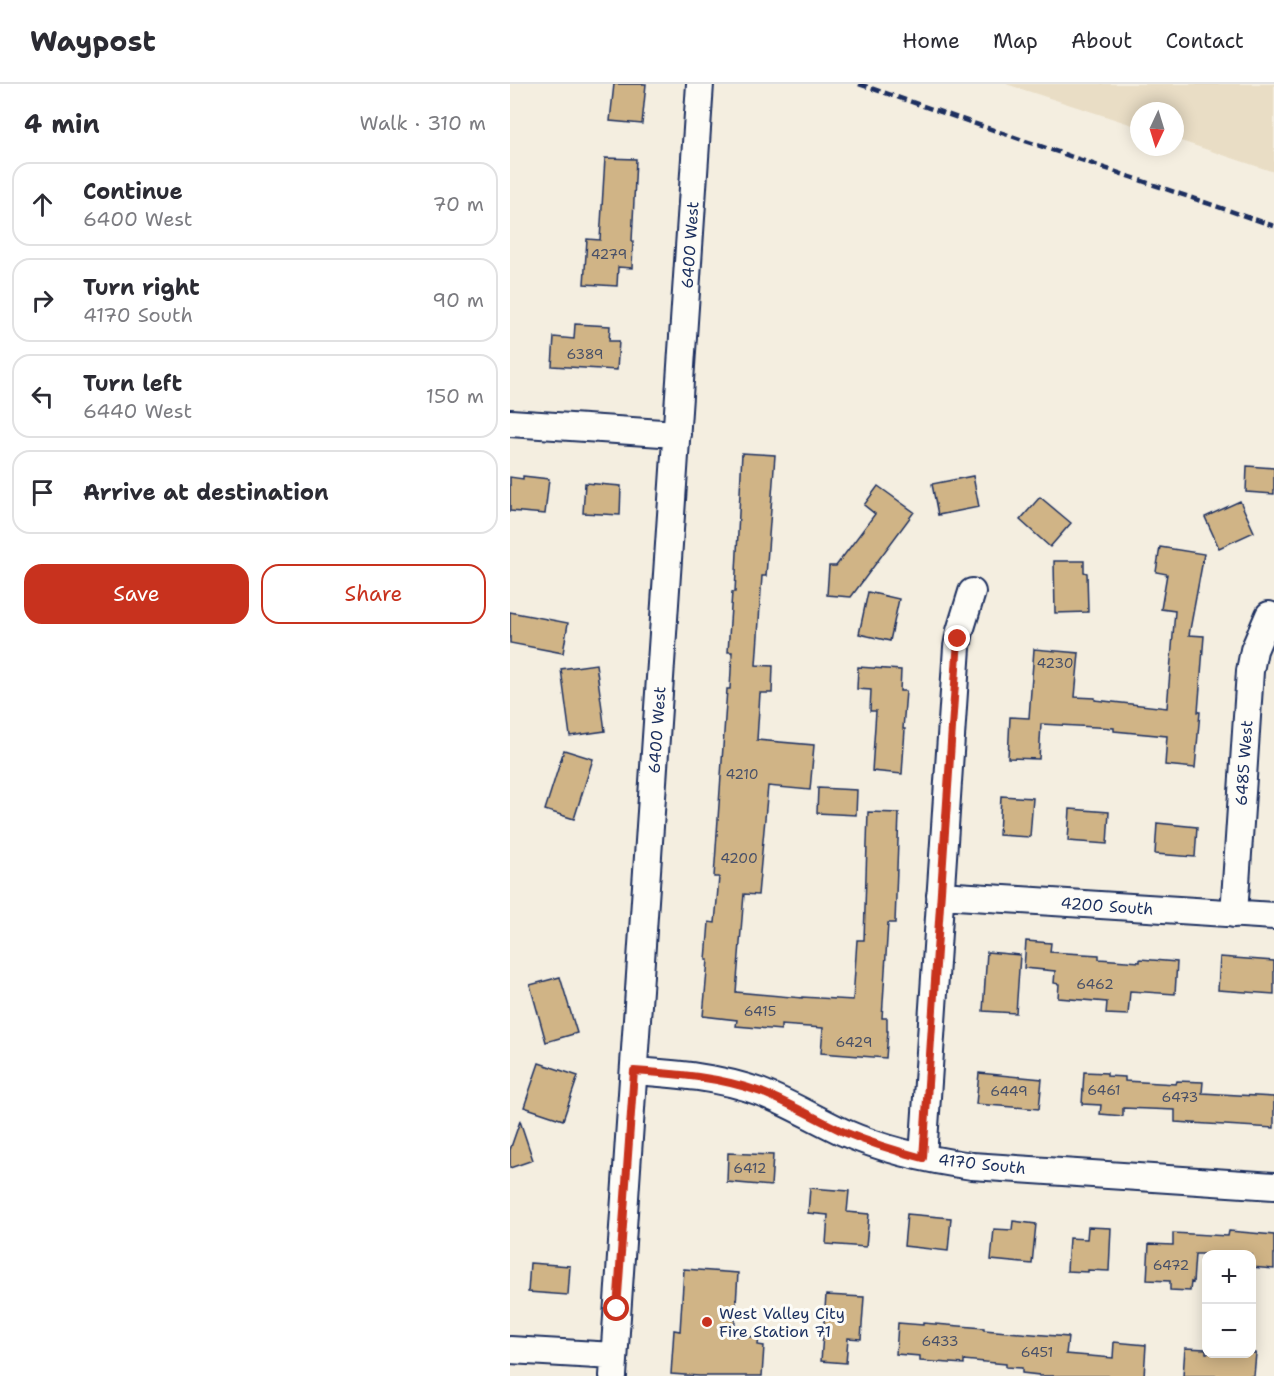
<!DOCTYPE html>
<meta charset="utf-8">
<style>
:root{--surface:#fff;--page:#f2f2f3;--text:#2b2b33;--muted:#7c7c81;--line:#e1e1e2;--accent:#c8321e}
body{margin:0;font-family:"Shantell Sans",sans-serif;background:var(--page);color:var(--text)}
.controls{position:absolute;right:18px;bottom:18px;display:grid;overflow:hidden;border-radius:12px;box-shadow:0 3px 15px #0003}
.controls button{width:54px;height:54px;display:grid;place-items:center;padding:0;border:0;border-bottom:2px solid var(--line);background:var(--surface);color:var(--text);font:30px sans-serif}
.compass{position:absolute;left:620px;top:18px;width:54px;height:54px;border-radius:50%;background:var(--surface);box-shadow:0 3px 15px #0003;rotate:184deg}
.stop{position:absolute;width:18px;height:18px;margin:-14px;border:4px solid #c8321e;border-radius:50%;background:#fff}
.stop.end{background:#c8321e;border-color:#fff;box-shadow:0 2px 6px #0008}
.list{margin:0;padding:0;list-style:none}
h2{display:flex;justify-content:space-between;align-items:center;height:78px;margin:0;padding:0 24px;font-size:26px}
h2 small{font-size:20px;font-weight:400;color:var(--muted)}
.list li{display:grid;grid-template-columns:39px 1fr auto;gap:18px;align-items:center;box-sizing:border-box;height:84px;margin:0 12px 12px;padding:0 12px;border:2px solid var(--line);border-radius:18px}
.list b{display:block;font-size:22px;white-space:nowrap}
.list p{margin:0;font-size:20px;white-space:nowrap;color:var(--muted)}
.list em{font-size:20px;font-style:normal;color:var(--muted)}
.actions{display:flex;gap:12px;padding:18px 24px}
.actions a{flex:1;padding:14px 0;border:2px solid var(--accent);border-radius:18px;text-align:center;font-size:21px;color:var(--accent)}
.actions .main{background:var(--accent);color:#fff}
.icon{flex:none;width:33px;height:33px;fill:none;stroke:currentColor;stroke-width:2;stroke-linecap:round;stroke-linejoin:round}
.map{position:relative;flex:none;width:764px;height:1292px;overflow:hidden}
header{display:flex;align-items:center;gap:36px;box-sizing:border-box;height:84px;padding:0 30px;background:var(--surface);border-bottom:2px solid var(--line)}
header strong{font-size:28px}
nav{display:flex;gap:33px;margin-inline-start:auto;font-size:21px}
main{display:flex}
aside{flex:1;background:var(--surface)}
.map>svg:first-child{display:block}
.built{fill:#e9ddc5}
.building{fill:#d0b486;stroke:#1b2f5e;stroke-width:1.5}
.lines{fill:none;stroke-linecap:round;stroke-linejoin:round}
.minor-casing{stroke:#1b2f5e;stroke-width:30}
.minor{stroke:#fdfcf7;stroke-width:26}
.rail{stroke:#1b2f5e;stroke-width:4.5;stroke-dasharray:9 4.5;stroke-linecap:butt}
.route{stroke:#c8321e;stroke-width:8}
.poi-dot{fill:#c8321e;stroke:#fdfcf7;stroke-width:2}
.labels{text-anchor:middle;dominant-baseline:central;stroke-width:6;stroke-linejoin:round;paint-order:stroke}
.number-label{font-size:14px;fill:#485068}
.street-label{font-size:16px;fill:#1b2f5e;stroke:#fdfcf7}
.poi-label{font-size:16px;fill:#1b2f5e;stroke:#fdfcf7;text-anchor:start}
</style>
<header>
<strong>Waypost</strong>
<nav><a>Home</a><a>Map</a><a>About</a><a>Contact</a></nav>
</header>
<main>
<aside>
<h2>4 min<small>Walk · 310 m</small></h2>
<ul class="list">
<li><svg class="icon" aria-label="ahead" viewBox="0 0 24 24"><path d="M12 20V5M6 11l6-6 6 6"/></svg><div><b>Continue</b><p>6400 West</p></div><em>70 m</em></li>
<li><svg class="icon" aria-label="right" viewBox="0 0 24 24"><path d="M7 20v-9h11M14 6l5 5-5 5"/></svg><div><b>Turn right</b><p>4170 South</p></div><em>90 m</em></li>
<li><svg class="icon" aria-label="left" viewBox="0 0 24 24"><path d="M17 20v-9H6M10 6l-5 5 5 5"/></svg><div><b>Turn left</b><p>6440 West</p></div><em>150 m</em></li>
<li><svg class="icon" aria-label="arrive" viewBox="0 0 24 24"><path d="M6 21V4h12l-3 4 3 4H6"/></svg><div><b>Arrive at destination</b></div></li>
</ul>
<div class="actions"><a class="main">Save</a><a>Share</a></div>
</aside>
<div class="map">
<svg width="764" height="1292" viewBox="0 0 764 1292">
<rect width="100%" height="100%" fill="#f4eee0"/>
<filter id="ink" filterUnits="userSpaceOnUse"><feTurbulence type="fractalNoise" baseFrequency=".0167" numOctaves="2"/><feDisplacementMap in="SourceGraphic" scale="12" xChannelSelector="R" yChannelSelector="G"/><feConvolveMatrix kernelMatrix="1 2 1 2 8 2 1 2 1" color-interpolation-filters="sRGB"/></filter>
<g filter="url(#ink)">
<path class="built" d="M 496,0 L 764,0 L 764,88 L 665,55 L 665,27 L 629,27 L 629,43 Z"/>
<path class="building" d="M 104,0 L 136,0 L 132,40 L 100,37 Z
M 95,74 L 126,75 L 122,157 L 123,157 L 122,184 L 108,183 L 107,202 L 74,200 L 77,155 L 90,156 Z
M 65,240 L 100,242 L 99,257 L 109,257 L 107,286 L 42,282 L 44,253 L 64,255 Z
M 232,369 L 265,371 L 256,492 L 252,492 L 246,581 L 263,582 L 262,609 L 250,609 L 247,656 L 304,661 L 300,706 L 258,702 L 248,811 L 234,810 L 226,908 L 292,914 L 292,913 L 343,916 L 347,856 L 354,856 L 358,728 L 389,729 L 385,839 L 378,839 L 372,934 L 377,934 L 377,947 L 378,947 L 376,974 L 311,969 L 313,944 L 271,941 L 271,946 L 226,942 L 227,936 L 193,932 L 198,876 L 196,876 L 199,838 L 205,839 L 209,793 L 204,793 L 217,605 L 220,605 L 222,568 L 218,568 L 222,508 L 225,508 Z
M 737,382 L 764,384 L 764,410 L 736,408 Z
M 13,392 L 39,395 L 35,430 L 0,427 L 0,393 L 13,395 Z
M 463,392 L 469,423 L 428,431 L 422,400 Z
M 75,399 L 111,402 L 110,431 L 73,429 Z
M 368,402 L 404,428 L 341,513 L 317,511 L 319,482 L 326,482 L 365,430 L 354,421 Z
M 530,413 L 561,439 L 540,463 L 510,436 Z
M 730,417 L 744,448 L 709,464 L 695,433 Z
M 650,463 L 694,470 L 679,551 L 694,552 L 688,628 L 690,628 L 685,684 L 655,681 L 657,652 L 604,647 L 604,644 L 531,640 L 529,675 L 498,674 L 500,633 L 519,634 L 524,565 L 569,569 L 565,613 L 585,614 L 585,616 L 657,624 L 665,527 L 651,525 L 657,490 L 646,488 Z
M 544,477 L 574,477 L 574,488 L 577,489 L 578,528 L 545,529 Z
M 358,508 L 389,515 L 380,557 L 349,550 Z
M 0,528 L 58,539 L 53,569 L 0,559 Z
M 86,580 L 95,647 L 60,652 L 51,585 Z
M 348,583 L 391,586 L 390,607 L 396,607 L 393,645 L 395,645 L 392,690 L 362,687 L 366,627 L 360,627 L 361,606 L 347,605 Z
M 54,666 L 83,675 L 64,735 L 35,726 Z
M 308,704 L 347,706 L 346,731 L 307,729 Z
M 491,712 L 523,714 L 520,753 L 489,751 Z
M 560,725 L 599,728 L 597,760 L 558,757 Z
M 647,739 L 687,743 L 685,773 L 645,770 Z
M 516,857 L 541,859 L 540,868 L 589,871 L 589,875 L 630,878 L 630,875 L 667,878 L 665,910 L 620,907 L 618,931 L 596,930 L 597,918 L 548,914 L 549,900 L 544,899 L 545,887 L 514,884 Z
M 477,868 L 510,871 L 506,929 L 473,927 Z
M 710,873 L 764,877 L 764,910 L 708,906 Z
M 50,893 L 67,949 L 36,958 L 20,901 Z
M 29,979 L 68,992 L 53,1036 L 14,1023 Z
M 574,988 L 597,989 L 597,992 L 615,993 L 615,997 L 666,1000 L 667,997 L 693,998 L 692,1009 L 764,1013 L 764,1044 L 665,1038 L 665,1026 L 613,1024 L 613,1032 L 590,1030 L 591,1021 L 572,1020 Z
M 469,989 L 532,995 L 529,1025 L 466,1020 Z
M 10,1037 L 23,1076 L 0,1084 L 0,1066 Z
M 218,1069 L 263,1071 L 261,1102 L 217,1098 Z
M 300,1104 L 339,1107 L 337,1128 L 359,1130 L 356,1163 L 316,1160 L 318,1131 L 298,1129 Z
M 397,1130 L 441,1134 L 438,1167 L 394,1162 Z
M 503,1137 L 526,1140 L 522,1180 L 481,1176 L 484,1145 L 502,1146 Z
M 578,1143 L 601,1144 L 599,1187 L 578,1186 L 578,1188 L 557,1187 L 559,1154 L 577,1155 Z
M 719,1147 L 764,1151 L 764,1185 L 741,1183 L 741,1170 L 685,1170 L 683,1199 L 681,1198 L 680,1207 L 660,1206 L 660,1197 L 637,1196 L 639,1160 L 663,1161 L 663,1149 L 718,1152 Z
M 20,1179 L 60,1182 L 58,1211 L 18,1208 Z
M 174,1185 L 228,1189 L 224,1252 L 249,1253 L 248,1261 L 254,1262 L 252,1292 L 189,1292 L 161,1290 L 164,1246 L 170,1247 Z
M 316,1211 L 354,1213 L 351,1255 L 338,1254 L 336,1279 L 311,1277 Z
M 388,1239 L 413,1241 L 413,1239 L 474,1244 L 474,1246 L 558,1253 L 556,1270 L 603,1274 L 604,1258 L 636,1261 L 634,1292 L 529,1292 L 529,1291 L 512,1289 L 512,1284 L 496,1283 L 496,1280 L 454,1276 L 454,1280 L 410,1277 L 410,1272 L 386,1270 Z
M 675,1264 L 696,1265 L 696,1269 L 746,1269 L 744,1292 L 673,1292 Z"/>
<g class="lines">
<defs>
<path id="minor" d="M 0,339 L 167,350
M 430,811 L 764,832
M 724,830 L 740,587 L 744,566 L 759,531
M 124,987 C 167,990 209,993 250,1008 C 279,1019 305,1035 333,1048 C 374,1066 418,1076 462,1082 L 764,1102
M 413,1073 L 447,563 L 450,547 L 462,508
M 0,1266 L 104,1272
M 103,1292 L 190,0"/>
</defs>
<use href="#minor" class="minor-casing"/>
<use href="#minor" class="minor"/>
<path class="rail" d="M 349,0 L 764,142"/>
</g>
</g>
<g class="lines" filter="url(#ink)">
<path class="route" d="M 107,1225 L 124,987 C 167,990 210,993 251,1008 C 280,1019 306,1035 334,1048 C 360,1059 386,1067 413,1074 L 448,555"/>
</g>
<circle class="poi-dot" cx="197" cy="1238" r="6"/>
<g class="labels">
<g class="number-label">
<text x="99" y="170">4279</text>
<text x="75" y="270">6389</text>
<text x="545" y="579">4230</text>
<text x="232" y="690">4210</text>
<text x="229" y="774">4200</text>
<text x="585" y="900">6462</text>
<text x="250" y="927">6415</text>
<text x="344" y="958">6429</text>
<text x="594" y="1006">6461</text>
<text x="499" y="1007">6449</text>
<text x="670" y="1013">6473</text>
<text x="240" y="1084">6412</text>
<text x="661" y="1181">6472</text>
<text x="430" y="1257">6433</text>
<text x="527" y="1268">6451</text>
</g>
<g class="street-label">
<text transform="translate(180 161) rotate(-86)">6400 West</text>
<text transform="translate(147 646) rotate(-86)">6400 West</text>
<text transform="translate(734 679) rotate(-86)">6485 West</text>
<text transform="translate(597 822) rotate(4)">4200 South</text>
<text transform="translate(472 1080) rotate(6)">4170 South</text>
</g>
<g class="poi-label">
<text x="209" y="1229">West Valley City<tspan x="209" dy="18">Fire Station 71</tspan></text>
</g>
</g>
</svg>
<div class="controls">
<button>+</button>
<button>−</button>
</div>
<svg class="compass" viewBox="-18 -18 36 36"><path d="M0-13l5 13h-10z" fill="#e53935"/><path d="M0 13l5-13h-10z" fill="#7c7c81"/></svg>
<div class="stop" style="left:107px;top:1225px"></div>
<div class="stop end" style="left:448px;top:555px"></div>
</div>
</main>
